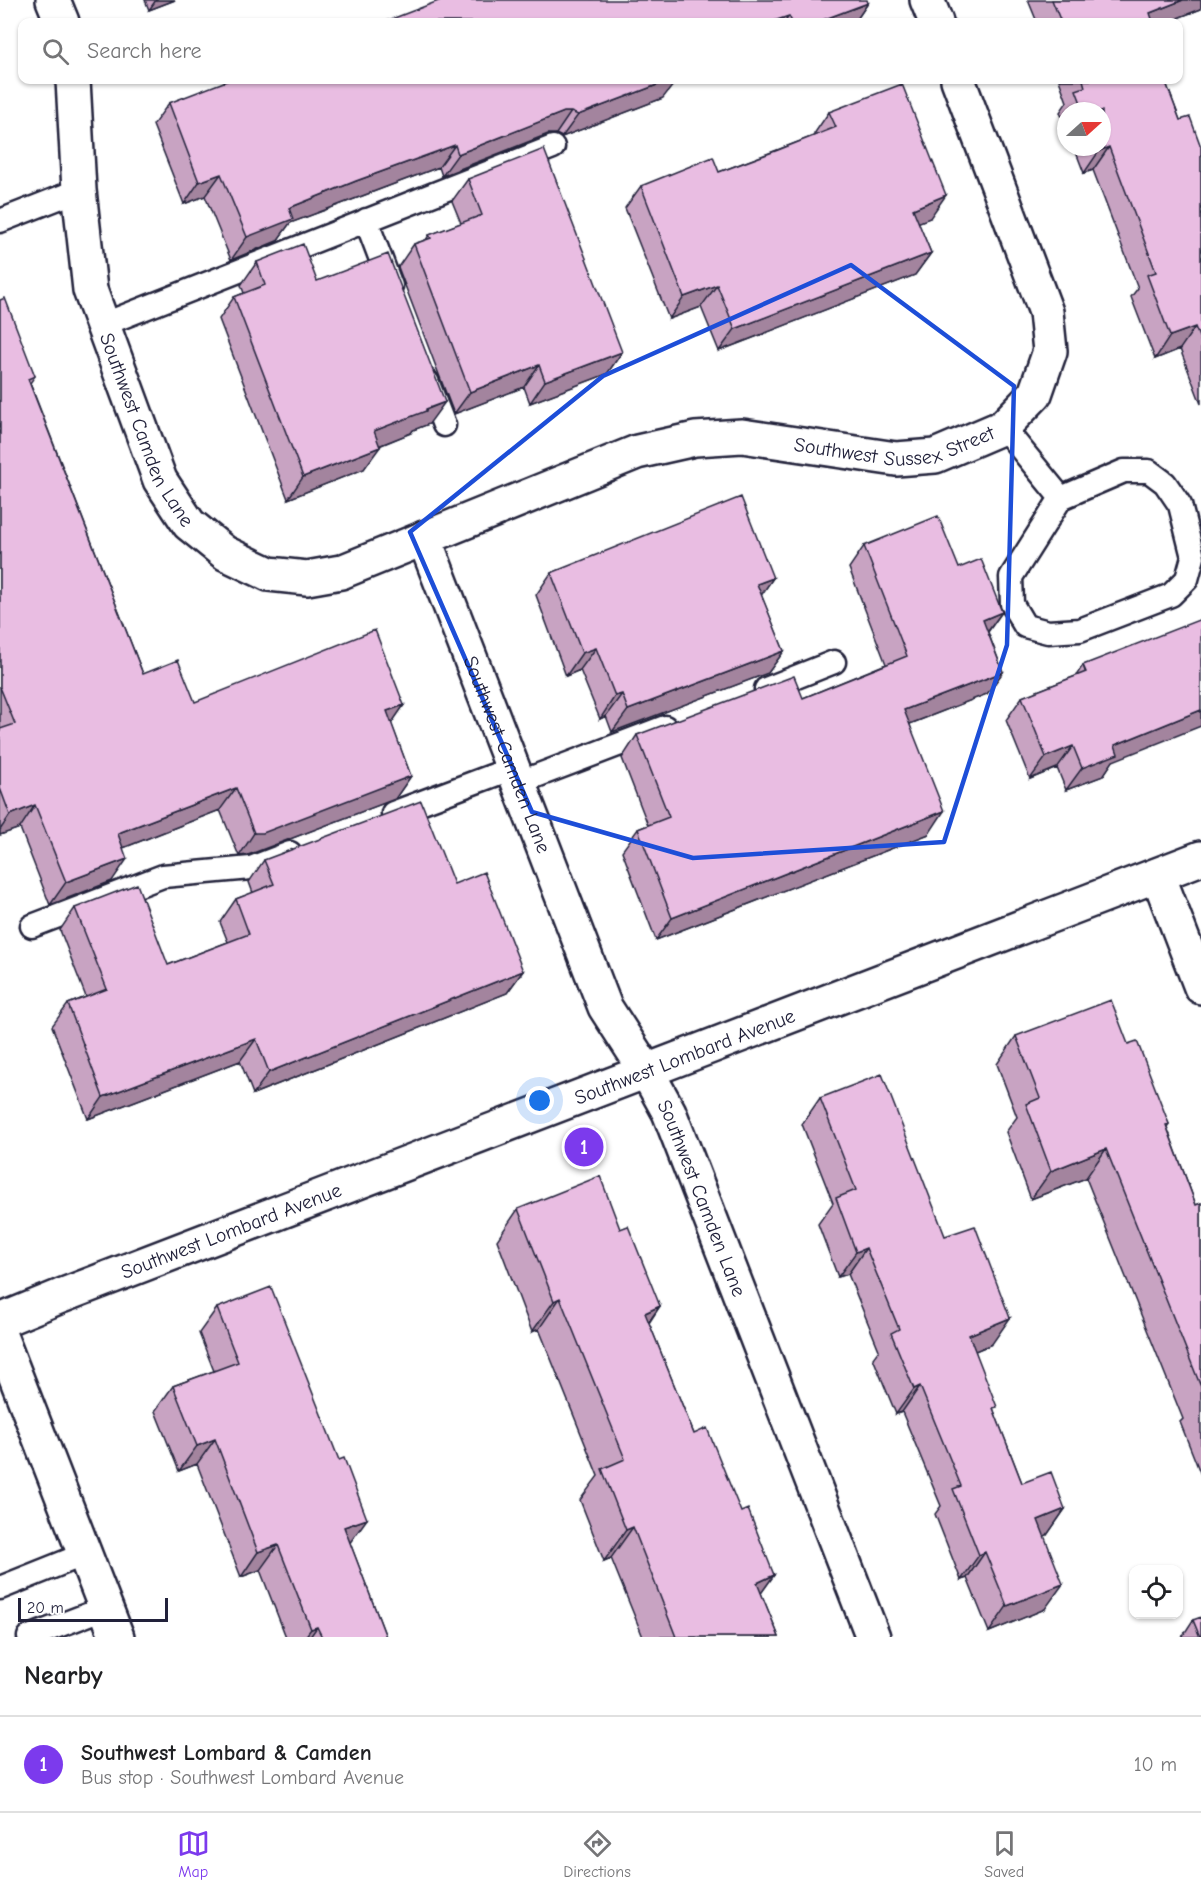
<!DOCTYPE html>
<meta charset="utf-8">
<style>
:root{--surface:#fff;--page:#f6f6f6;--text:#202124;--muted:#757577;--line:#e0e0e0;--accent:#7c3aed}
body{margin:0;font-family:"Comic Neue",sans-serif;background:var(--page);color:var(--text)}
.controls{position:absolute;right:18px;bottom:18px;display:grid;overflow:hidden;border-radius:12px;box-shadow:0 2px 4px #0004}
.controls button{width:54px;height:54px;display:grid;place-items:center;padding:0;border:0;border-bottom:2px solid var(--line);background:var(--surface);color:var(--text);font:30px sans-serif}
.compass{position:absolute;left:1057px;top:102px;width:54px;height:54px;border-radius:50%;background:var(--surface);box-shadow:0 2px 4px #0004;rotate:69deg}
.scale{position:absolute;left:18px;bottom:15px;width:150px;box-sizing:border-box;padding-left:6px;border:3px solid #22223b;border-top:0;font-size:16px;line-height:21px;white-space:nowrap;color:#22223b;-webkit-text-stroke:4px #fff;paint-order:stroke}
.you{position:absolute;left:540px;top:1101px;width:21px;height:21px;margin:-15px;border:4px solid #fff;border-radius:50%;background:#1a73e8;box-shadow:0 0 0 9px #1a73e833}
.badge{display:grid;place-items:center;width:39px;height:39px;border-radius:50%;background:var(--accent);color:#fff;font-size:20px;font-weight:700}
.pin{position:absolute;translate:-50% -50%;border:3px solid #fff;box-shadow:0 2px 6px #0006}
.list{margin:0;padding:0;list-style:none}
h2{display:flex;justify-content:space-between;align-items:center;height:78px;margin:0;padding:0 24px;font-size:26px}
h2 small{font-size:20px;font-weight:400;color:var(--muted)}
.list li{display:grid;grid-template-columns:39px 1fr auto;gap:18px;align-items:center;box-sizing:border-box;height:96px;padding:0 24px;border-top:2px solid var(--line)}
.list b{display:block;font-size:22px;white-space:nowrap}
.list p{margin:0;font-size:20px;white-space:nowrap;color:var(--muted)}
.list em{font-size:20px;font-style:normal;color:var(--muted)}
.icon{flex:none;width:33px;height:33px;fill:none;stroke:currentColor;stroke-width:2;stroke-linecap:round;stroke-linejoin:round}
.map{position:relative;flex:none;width:1201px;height:1637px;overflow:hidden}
.search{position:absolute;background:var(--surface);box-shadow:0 2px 4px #0004;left:18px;right:18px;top:18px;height:66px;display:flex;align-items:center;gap:15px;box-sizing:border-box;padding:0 21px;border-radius:12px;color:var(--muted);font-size:22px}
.sheet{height:174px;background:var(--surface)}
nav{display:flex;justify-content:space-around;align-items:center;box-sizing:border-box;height:84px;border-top:2px solid var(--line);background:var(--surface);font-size:16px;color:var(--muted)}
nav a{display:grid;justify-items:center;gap:3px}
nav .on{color:var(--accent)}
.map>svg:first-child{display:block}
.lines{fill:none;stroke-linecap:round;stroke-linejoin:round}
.lane-casing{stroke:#22223b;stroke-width:27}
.street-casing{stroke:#22223b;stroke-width:38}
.secondary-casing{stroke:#22223b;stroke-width:38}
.lane{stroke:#fff;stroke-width:22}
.street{stroke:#fff;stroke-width:33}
.secondary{stroke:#fff;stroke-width:33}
.wall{fill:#c8a3c2;stroke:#22223b;stroke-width:1.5}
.shaded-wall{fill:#a3849e;stroke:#22223b;stroke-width:1.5}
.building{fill:#e9bde2;stroke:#22223b;stroke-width:1.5}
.marked{fill:none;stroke:#1d4ed8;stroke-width:4.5;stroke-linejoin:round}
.labels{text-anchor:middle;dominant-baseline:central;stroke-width:4.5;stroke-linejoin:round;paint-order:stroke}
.street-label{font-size:20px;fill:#22223b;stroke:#fff}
</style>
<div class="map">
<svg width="1201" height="1637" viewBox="0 0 1201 1637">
<rect width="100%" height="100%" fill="#fff"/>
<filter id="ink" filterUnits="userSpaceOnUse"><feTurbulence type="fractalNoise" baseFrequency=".0167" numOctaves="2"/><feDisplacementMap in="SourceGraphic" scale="12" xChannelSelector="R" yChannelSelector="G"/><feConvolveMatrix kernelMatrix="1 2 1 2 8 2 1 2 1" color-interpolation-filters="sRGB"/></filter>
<g filter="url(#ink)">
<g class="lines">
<defs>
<path id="lane" d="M 366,220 L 391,286
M 0,221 L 79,190
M 102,325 L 553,147
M 427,381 L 444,425
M 1003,427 L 1061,498 L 1124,471 L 1149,471 L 1165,483 L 1180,505 L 1193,557 L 1187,579 L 1171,595 L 1080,630 L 1048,632 L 1025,626 L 1012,604 L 1011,577 L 1061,498
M 766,689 L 834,662
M 518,783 L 665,727
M 393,813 L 513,768
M 32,926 L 163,876 L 251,868 L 290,853
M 0,1588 L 85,1554
M 29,1637 L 105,1608"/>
<g id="street">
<path d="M 53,0 L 62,22"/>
<path d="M 927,0 L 936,22"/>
<path id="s1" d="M 73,80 L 79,190 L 90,290 L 160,480 L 189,524 L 225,553 L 269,574 L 307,578 L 341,572 L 637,452 L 695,439 L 742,436 L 896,459 L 935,456 L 1003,427 L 1035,394 L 1050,351 L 1046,312 L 958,80"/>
<path id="s2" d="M 424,538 L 605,1007 L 647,1072 L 669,1112 L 873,1637"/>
<path d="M 1158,875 L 1201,987"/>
</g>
<g id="secondary">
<path id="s3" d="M 0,1321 L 61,1296 L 1201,858"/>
<path d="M 0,1336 L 117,1637"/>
</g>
</defs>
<use href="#lane" class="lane-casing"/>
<use href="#street" class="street-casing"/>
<use href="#secondary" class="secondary-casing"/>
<use href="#lane" class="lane"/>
<use href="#street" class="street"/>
<use href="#secondary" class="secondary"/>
</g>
<path class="wall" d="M 145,0 L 175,0 L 149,10 Z
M 1028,0 L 1201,0 L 1201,9 L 1167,22 L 1037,22 Z
M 868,3 L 855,22 L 384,22 Z
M 1059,80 L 1165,80 L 1180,120 L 1201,147 L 1201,404 L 1180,349 L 1155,359 L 1131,297 L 1138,288 L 1093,170 L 1084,173 L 1074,147 L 1102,147 L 1102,111 L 1066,111 L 1066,127 L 1060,112 L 1067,102 Z
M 663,98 L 562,137 L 556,134 L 548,134 L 442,176 L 439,167 L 341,204 L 290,223 L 277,241 L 231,260 L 205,196 L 184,204 L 153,125 L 169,103 Z
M 829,112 L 930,218 L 918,222 L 931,253 L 915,275 L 719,351 L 701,307 L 669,319 L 625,208 L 641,186 L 719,172 L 814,136 L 814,134 Z
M 468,179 L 622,352 L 607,374 L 530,403 L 524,387 L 454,414 L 398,267 L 414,244 L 426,240 L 429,235 L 461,223 L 452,201 Z
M 257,262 L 317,281 L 429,424 L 413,430 L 411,433 L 379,446 L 364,469 L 288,499 L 219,319 L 234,297 L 244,293 L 241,285 Z
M 0,300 L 35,376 L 30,383 L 143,674 L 195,702 L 404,705 L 391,723 L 411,776 L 395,799 L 248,855 L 239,856 L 220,810 L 123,848 L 112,881 L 50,905 L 20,828 L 0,835 Z
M 864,546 L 959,568 L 1002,612 L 988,632 L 1003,672 L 987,694 L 910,724 L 929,834 L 656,940 L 622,851 L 638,829 L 648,825 L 622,758 L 637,735 L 803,698 L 886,664 L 849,568 Z
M 551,573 L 773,578 L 761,595 L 784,651 L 768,673 L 612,732 L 606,716 L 600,719 L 580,670 L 566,676 L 536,595 Z
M 1083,665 L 1113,761 L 1103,776 L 1066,790 L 1057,768 L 1030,779 L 1006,720 L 1022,697 L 1076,676 Z
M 264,860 L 454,884 L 523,971 L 507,993 L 253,1094 L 240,1061 L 88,1119 L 52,1026 L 68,1004 L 86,997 L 60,930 L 75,908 L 168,965 L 228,942 L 220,922 L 236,899 L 253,893 L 249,882 Z
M 1016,1036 L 1128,1044 L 1169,1124 L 1167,1127 L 1196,1205 L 1201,1203 L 1201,1475 L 1180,1422 L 1183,1419 L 1086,1178 L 1031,1199 L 1006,1132 L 1017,1117 L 997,1064 Z
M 820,1098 L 945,1236 L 992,1344 L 975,1351 L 994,1411 L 1022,1483 L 1065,1509 L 1047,1535 L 1044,1536 L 1045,1609 L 989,1632 L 967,1578 L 961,1580 L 935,1514 L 941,1506 L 902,1412 L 896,1414 L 873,1358 L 879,1350 L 848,1274 L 838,1277 L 818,1224 L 833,1203 L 802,1124 Z
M 518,1209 L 620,1229 L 660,1306 L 649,1323 L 694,1434 L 741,1512 L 774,1575 L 761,1593 L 779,1637 L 643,1637 L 611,1558 L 604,1561 L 580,1500 L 598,1476 L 539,1329 L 532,1332 L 497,1240 Z
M 217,1308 L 350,1543 L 386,1637 L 286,1637 L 260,1570 L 241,1577 L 197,1464 L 179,1471 L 155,1411 L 173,1386 L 214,1371 L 199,1333 Z
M 1193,1620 L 1201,1637 L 1182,1637 Z"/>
<path class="shaded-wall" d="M 156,0 L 175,0 L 149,10 Z
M 1183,0 L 1201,0 L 1201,9 L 1167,22 L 1143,22 L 1150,13 Z
M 868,3 L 855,22 L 817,22 Z
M 789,16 L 785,22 L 771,22 Z
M 670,80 L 677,80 L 663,98 L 562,137 L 578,115 Z
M 564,112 L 571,112 L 556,134 L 548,134 L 442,176 L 458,154 Z
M 455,145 L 439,167 L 341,204 L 290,223 L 277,241 L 231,260 L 247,237 L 289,208 L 356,181 Z
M 1109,147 L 1093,170 L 1084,173 L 1099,151 Z
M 221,174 L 205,196 L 184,204 L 199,182 Z
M 946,195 L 930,218 L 897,231 L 913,209 Z
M 931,253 L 915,275 L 719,351 L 735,329 Z
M 717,285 L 701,307 L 669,319 L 684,297 Z
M 1195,327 L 1180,349 L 1155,359 L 1170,336 Z
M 622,352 L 607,374 L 530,403 L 545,381 Z
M 539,365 L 524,387 L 454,414 L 470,392 Z
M 445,402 L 429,424 L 413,430 L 411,433 L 358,454 L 374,431 Z
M 380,447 L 364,469 L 288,499 L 303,477 Z
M 773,578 L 758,600 L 757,584 Z
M 1002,612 L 986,634 L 983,620 Z
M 596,648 L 580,670 L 566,676 L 582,653 Z
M 784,651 L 768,673 L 612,732 L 628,710 Z
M 1003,672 L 987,694 L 889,732 L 904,710 Z
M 622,694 L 606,716 L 600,719 L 615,696 Z
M 404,705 L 389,727 L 387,711 Z
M 1201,710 L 1201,726 L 1113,761 L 1103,776 L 1066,790 L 1082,768 L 1115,745 Z
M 1073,746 L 1057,768 L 1030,779 L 1046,757 Z
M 411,776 L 395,799 L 248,855 L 239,856 L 254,833 Z
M 236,788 L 220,810 L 105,855 L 118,834 L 121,832 Z
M 35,805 L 20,828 L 0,835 L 0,830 L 10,815 Z
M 944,811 L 929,834 L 656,940 L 672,918 Z
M 127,859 L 112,881 L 50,905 L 66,882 Z
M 523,971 L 507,993 L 253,1094 L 269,1072 Z
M 256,1039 L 240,1061 L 88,1119 L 103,1097 Z
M 1106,1149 L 1086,1178 L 1031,1199 L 1051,1171 Z
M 866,1248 L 848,1274 L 838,1277 L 856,1252 Z
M 560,1298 L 539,1329 L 532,1332 L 554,1301 Z
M 660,1306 L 638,1337 L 645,1313 Z
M 1010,1318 L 992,1344 L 951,1361 L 969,1335 Z
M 920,1386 L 902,1412 L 896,1414 L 914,1389 Z
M 215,1439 L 197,1464 L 179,1471 L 197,1446 Z
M 1065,1509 L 1047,1535 L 1020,1546 L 1038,1520 Z
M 367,1519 L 349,1544 L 344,1527 Z
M 633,1527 L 611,1558 L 604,1561 L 626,1530 Z
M 278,1545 L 260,1570 L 241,1577 L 258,1552 Z
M 985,1552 L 967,1578 L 961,1580 L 979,1555 Z
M 774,1575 L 752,1606 L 757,1583 Z
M 1063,1584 L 1045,1609 L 989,1632 L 1007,1606 Z
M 317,1627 L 310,1637 L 305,1637 L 311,1629 Z"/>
<path class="building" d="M 441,0 L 867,0 L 868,3 L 817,22 L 792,22 L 789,16 L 771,22 L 384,22 Z
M 1052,0 L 1183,0 L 1150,13 L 1153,22 L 1061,22 Z
M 229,80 L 670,80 L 578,115 L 571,112 L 564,112 L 458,154 L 455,145 L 356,181 L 289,208 L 293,219 L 247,237 L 221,174 L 199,182 L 169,103 Z
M 1083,80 L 1165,80 L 1180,120 L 1190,117 L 1201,147 L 1201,342 L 1195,327 L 1170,336 L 1147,275 L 1156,272 L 1109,147 L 1099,151 L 1098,147 L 1102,147 L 1102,111 L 1084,111 L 1076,90 L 1085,87 Z
M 902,84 L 946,195 L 913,209 L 931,253 L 735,329 L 717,285 L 684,297 L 641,186 L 713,157 L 719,172 L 778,150 L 836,127 L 829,112 Z
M 544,149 L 622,352 L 545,381 L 539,365 L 470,392 L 414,244 L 431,238 L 429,235 L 482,215 L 468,179 Z
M 303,244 L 317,281 L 388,254 L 445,402 L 426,409 L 426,411 L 374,431 L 380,447 L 303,477 L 234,297 L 265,285 L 257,262 Z
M 5,298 L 35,376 L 28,379 L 143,674 L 178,660 L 195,702 L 375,630 L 404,705 L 387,711 L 411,776 L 263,833 L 254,833 L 236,788 L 121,832 L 118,834 L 127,859 L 66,882 L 35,805 L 10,815 L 0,788 L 0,729 L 15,724 L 0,687 L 0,300 Z
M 741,497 L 773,578 L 757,584 L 784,651 L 628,710 L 622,694 L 615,696 L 596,648 L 582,653 L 551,573 Z
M 938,516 L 959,568 L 981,559 L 1002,612 L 983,620 L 1003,672 L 904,710 L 944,811 L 672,918 L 638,829 L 669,817 L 637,735 L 794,676 L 803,698 L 907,656 L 864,546 Z
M 1201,619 L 1201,710 L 1115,745 L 1118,754 L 1082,768 L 1073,746 L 1046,757 L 1022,697 L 1086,672 L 1083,665 Z
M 421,801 L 454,884 L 484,872 L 523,971 L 269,1072 L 256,1039 L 103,1097 L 68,1004 L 107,989 L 75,908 L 137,884 L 168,965 L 249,934 L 236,899 L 274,884 L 264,860 Z
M 1111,1000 L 1128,1044 L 1137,1041 L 1169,1124 L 1166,1125 L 1196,1205 L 1201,1203 L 1201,1387 L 1106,1149 L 1051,1171 L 1026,1104 L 1040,1098 L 1016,1036 Z
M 882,1074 L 945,1236 L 975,1226 L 1010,1318 L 969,1335 L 997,1407 L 993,1408 L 1022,1483 L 1051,1472 L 1065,1509 L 1038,1520 L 1063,1584 L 1007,1606 L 985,1552 L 979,1555 L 953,1489 L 961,1486 L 920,1386 L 914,1389 L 891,1333 L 899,1329 L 866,1248 L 856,1252 L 836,1198 L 856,1190 L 820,1098 Z
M 600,1176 L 620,1229 L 628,1226 L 660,1306 L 645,1313 L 694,1434 L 707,1428 L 741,1512 L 748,1509 L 774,1575 L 757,1583 L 779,1637 L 676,1637 L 633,1527 L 626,1530 L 602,1469 L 625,1459 L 560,1298 L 554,1301 L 518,1209 Z
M 271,1287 L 339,1460 L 344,1458 L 367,1519 L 344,1527 L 386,1637 L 322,1637 L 317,1627 L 311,1629 L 278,1545 L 258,1552 L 215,1439 L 197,1446 L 173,1386 L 238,1362 L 217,1308 Z
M 1201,1617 L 1201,1637 L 1200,1637 L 1193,1620 Z"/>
</g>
<path class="marked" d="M 851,265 L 1014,386 L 1007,645 L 944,842 L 693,858 L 532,812 L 410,532 L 603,376 Z"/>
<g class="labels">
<g class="street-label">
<text stroke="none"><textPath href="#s1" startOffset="362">Southwest Camden Lane</textPath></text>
<text stroke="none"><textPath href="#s1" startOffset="1215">Southwest Sussex Street</textPath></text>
<text stroke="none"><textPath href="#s2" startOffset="232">Southwest Camden Lane</textPath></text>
<text stroke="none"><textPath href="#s3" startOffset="734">Southwest Lombard Avenue</textPath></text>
<text stroke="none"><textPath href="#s2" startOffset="718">Southwest Camden Lane</textPath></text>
<text stroke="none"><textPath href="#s3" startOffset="248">Southwest Lombard Avenue</textPath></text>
</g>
</g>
</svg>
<div class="controls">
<button><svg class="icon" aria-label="locate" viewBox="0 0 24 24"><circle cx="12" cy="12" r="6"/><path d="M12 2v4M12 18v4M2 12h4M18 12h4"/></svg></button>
</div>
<svg class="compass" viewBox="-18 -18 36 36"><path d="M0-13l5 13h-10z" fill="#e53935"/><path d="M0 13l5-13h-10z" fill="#757577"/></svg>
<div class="scale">20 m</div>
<div class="you"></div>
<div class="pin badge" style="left:584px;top:1147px">1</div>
<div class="search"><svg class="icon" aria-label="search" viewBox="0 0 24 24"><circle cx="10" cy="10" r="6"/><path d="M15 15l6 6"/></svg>Search here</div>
</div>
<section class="sheet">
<h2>Nearby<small></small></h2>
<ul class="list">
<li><span class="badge">1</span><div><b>Southwest Lombard &amp; Camden</b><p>Bus stop · Southwest Lombard Avenue</p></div><em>10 m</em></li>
</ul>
</section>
<nav>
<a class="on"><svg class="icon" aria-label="map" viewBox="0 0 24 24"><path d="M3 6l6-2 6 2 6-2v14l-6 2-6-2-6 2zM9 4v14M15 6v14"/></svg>Map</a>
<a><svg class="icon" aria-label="directions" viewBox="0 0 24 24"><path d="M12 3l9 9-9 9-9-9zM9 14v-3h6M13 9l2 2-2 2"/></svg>Directions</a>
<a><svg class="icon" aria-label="saved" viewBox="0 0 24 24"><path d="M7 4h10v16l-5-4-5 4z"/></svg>Saved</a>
</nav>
